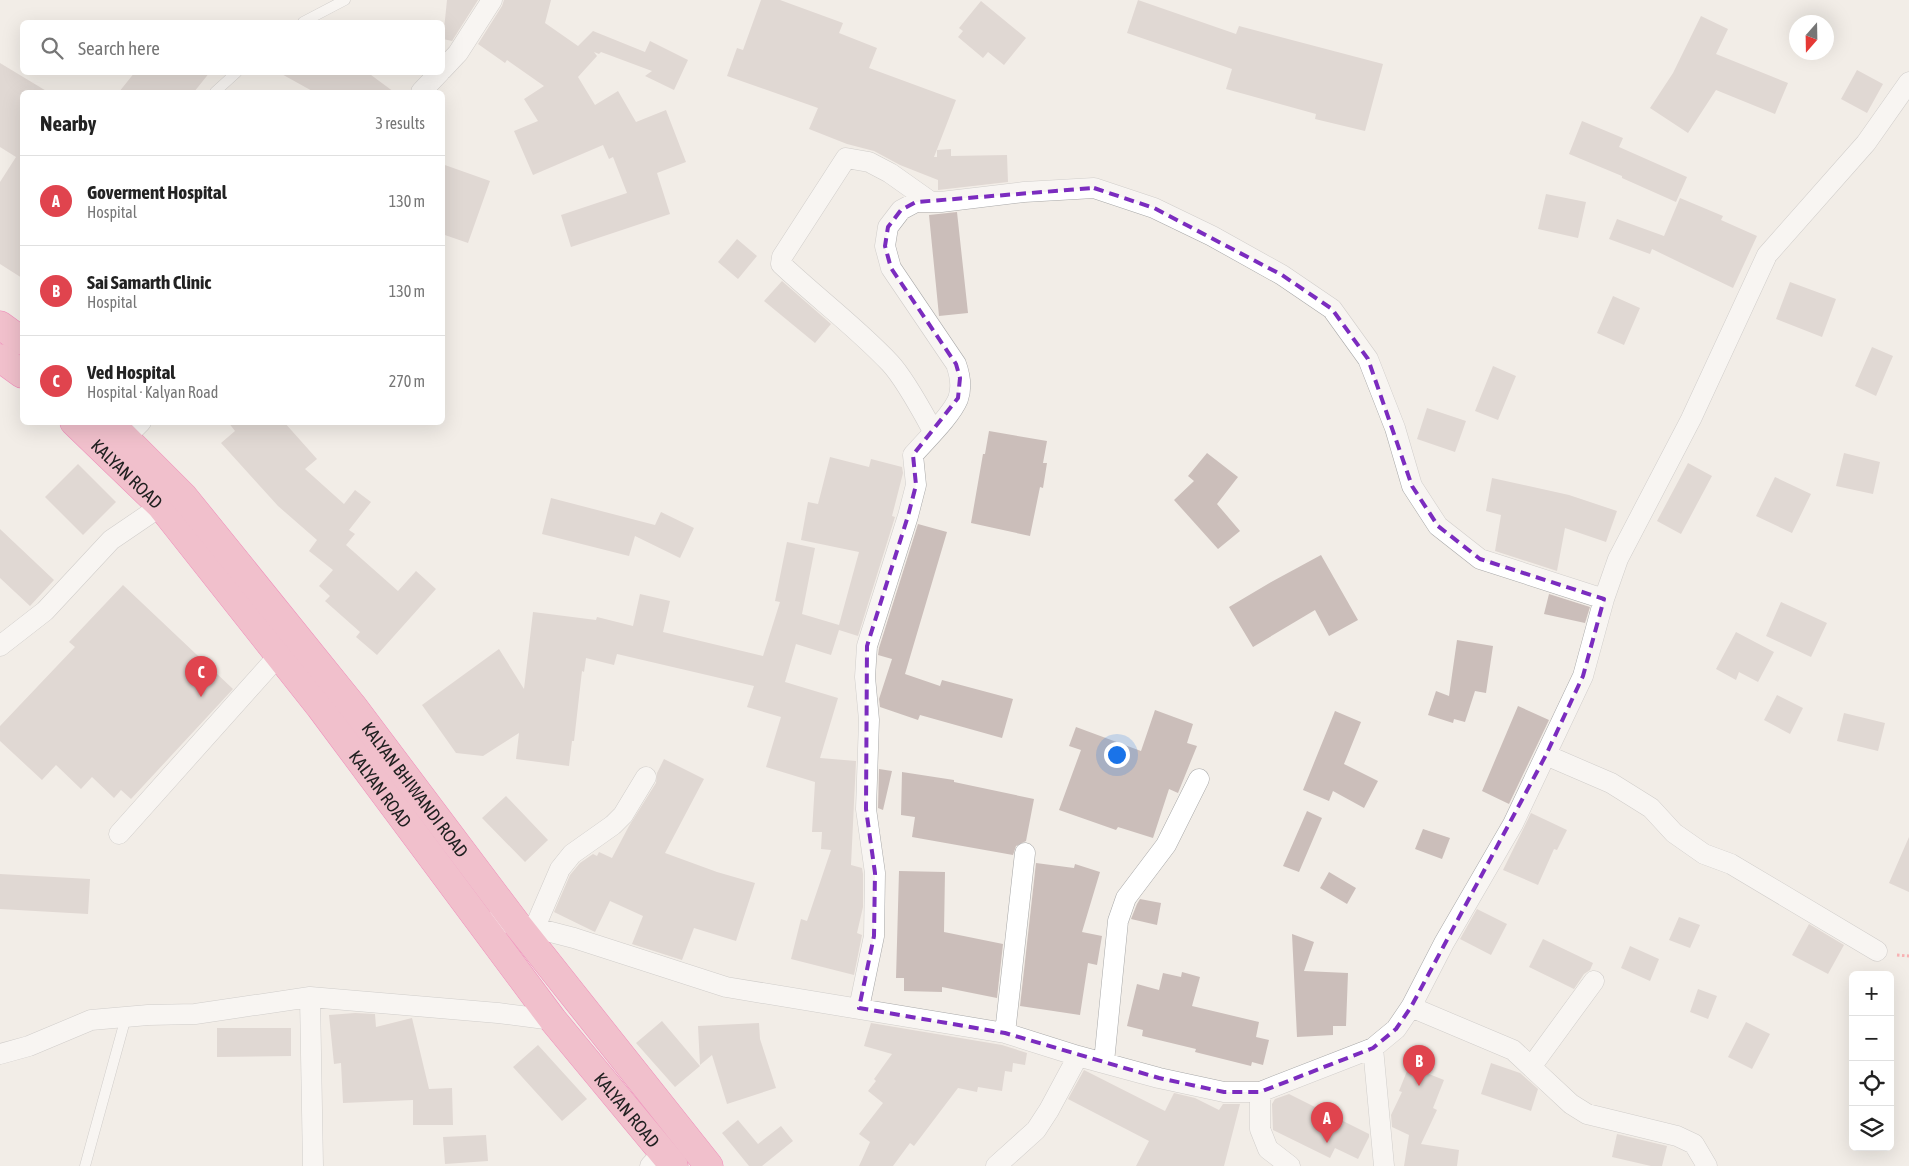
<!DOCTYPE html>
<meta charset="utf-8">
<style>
:root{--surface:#fff;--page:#f6f6f6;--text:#222;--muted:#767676;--line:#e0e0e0;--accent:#d20022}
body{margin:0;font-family:"Asap Condensed",sans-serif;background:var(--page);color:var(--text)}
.controls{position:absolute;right:15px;bottom:15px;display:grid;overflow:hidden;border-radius:8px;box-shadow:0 5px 20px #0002}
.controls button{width:45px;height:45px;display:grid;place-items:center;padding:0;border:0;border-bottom:1px solid var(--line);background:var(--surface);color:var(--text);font:25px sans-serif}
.compass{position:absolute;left:1789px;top:15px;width:45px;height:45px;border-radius:50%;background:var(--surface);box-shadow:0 5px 20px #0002;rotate:200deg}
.you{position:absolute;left:1116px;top:754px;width:18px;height:18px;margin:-12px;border:4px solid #fff;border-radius:50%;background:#1a73e8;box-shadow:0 0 0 8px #1a73e833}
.badge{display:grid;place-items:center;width:32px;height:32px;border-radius:50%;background:var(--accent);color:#fff;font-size:16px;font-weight:700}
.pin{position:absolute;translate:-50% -41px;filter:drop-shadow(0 1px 2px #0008)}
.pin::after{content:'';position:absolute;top:26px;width:18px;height:15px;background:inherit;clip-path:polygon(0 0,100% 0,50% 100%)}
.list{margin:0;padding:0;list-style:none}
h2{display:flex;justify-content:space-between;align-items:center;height:65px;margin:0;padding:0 20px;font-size:21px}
h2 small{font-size:16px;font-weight:400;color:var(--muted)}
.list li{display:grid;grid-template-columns:32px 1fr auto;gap:15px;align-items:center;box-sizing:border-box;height:90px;padding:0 20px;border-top:1px solid var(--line)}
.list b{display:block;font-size:19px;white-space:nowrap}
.list p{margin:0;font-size:16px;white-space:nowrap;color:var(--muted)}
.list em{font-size:16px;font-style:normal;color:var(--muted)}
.icon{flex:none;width:28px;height:28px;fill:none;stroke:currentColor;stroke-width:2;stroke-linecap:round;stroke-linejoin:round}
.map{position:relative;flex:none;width:1909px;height:1166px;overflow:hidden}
.search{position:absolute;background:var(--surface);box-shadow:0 5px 20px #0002;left:20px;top:20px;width:425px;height:55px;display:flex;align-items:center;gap:12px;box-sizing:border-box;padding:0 18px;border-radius:8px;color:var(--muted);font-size:19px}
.panel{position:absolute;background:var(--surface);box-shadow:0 5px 20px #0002;left:20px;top:90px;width:425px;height:335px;border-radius:8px}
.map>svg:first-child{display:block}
.building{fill:#cbbeba}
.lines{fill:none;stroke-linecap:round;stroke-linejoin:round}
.lane-casing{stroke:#a8a8a8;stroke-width:11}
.street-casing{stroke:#a8a8a8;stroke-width:21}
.highway-casing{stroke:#ec1983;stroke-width:29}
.path{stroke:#ff6b74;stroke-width:3;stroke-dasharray:2.5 2.5;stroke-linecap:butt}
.lane{stroke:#fff;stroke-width:10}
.street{stroke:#fff;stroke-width:20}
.highway{stroke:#ef89ac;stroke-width:28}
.marked{fill:none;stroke:#7b2cbf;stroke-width:4;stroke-dasharray:10 6;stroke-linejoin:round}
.labels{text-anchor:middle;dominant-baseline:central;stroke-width:5;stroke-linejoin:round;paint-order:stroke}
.street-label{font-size:18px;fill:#212121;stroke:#fff}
</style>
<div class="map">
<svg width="1909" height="1166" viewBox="0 0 1909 1166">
<rect width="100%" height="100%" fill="#f2ede7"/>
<path class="building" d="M 447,0 L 478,0 L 452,41 L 443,39 Z
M 504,0 L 551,0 L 545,23 L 578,46 L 593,31 L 645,52 L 650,41 L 688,60 L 674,90 L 645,76 L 652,71 L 601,52 L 599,54 L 594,52 L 597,56 L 578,77 L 595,105 L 618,91 L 636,122 L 666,110 L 686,162 L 657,173 L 670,214 L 571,247 L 561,215 L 627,193 L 613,157 L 609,159 L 603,145 L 533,175 L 514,131 L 538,121 L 524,99 L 544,86 L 507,60 L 505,63 L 478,44 L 502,6 Z
M 761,0 L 780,0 L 843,23 L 839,33 L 877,48 L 869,68 L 956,100 L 934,157 L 937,157 L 937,150 L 951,149 L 951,156 L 1007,155 L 1008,182 L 938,190 L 938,180 L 900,165 L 874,151 L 847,144 L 809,129 L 818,108 L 727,76 L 737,48 L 743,50 Z
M 1138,0 L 1236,34 L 1239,26 L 1383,64 L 1365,131 L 1315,119 L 1316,114 L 1226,89 L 1232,69 L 1127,33 Z
M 981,1 L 1026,38 L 1004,65 L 988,52 L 983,58 L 958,37 L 963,31 L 959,28 Z
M 1701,16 L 1728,29 L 1716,54 L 1788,83 L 1775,114 L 1716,90 L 1688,133 L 1650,108 L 1673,73 Z
M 0,63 L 48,92 L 22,92 L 22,278 L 0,264 L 0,182 L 16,157 L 0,147 Z
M 1857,70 L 1883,84 L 1867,113 L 1841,99 Z
M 135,72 L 210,72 L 194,92 L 119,92 Z
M 278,72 L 367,72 L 394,92 L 314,92 Z
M 1582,121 L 1623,138 L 1619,147 L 1687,177 L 1676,202 L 1622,178 L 1622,176 L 1569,154 Z
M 442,164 L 490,181 L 468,243 L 442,234 Z
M 1546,194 L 1586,202 L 1578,238 L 1538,229 Z
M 1680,198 L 1723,216 L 1721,220 L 1757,236 L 1733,288 L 1652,249 L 1650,254 L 1609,239 L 1617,219 L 1664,236 Z
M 957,212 L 968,313 L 939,316 L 929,215 Z
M 737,239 L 757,256 L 738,279 L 718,262 Z
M 782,281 L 831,324 L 815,343 L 764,301 Z
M 1790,282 L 1836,299 L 1822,337 L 1776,319 Z
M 1613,296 L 1640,308 L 1624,345 L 1597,333 Z
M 1872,347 L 1893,356 L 1876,396 L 1855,386 Z
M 1493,366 L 1516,376 L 1498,420 L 1475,411 Z
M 1427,408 L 1466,421 L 1455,452 L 1417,439 Z
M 228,422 L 284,422 L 317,459 L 305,469 L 344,504 L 355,490 L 371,502 L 349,530 L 355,534 L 346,545 L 398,591 L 416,571 L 436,589 L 377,655 L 356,637 L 360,632 L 325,601 L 330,596 L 319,586 L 333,570 L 309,551 L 317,540 L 278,506 L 221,443 L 235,431 Z
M 989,431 L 1047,441 L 1043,463 L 1047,463 L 1043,488 L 1040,487 L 1030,536 L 971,523 L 983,454 L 985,454 Z
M 1207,453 L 1238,477 L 1217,504 L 1240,531 L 1218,549 L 1174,500 L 1194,481 L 1188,476 Z
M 1844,453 L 1880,462 L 1873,494 L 1836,486 Z
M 830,457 L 869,467 L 871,459 L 902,467 L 903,473 L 892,516 L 895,517 L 858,636 L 839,630 L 831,655 L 796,644 L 785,682 L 838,698 L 820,758 L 856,761 L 851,865 L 862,868 L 863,874 L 863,907 L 857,933 L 862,935 L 854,975 L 791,959 L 801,919 L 807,921 L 831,850 L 821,849 L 822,832 L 812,832 L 815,782 L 766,767 L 781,717 L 747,707 L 754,686 L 617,654 L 614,665 L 586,658 L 584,672 L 582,671 L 574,741 L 572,741 L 569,766 L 516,759 L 519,733 L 483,756 L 456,753 L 422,705 L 499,649 L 524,689 L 533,612 L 596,620 L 597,617 L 633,626 L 640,594 L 670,601 L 663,632 L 763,656 L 780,602 L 775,601 L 787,542 L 815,548 L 802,614 L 839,625 L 859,552 L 801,540 L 808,502 L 818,504 Z
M 1688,463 L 1712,476 L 1681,534 L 1657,521 Z
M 78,464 L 116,502 L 83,535 L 45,497 Z
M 1775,477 L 1811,494 L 1792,533 L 1756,516 Z
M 1492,478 L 1569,495 L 1617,511 L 1606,542 L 1565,528 L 1557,571 L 1495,551 L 1501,515 L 1486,511 Z
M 551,498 L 655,525 L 661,512 L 694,528 L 680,558 L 635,536 L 629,556 L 542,534 Z
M 918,524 L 947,532 L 905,674 L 940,686 L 942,680 L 1013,699 L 1002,738 L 920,715 L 918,720 L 880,707 L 879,699 L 892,659 L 878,655 L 879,648 Z
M 0,529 L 54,580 L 30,606 L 0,578 Z
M 1321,555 L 1358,620 L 1329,636 L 1315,610 L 1253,647 L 1229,607 L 1273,581 Z
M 123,585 L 233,689 L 131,799 L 121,790 L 114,798 L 92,777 L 81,789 L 56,765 L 42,780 L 0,741 L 0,726 L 75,647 L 69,642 Z
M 1549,594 L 1590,607 L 1585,623 L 1544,614 Z
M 1781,602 L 1827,623 L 1811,657 L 1766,636 Z
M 1736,632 L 1774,652 L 1758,682 L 1739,672 L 1736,680 L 1716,669 Z
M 1457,640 L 1493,646 L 1486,693 L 1475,691 L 1465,722 L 1454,719 L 1453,723 L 1428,715 L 1436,691 L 1449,696 Z
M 1777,695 L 1803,708 L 1790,734 L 1764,720 Z
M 1518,706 L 1549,720 L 1509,804 L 1482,791 Z
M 1155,710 L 1193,724 L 1187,743 L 1197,746 L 1178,793 L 1169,789 L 1153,838 L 1118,827 L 1116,830 L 1059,810 L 1081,750 L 1069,746 L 1076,727 L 1141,751 Z
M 1335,711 L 1361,722 L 1344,764 L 1378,781 L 1364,808 L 1333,791 L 1329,801 L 1303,790 Z
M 1844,713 L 1885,723 L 1878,751 L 1837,741 Z
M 664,759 L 704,779 L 665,853 L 717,872 L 755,883 L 736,941 L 694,928 L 682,960 L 632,944 L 643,916 L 610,901 L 595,932 L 554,912 L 570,875 L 580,863 L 593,854 L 597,856 L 599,852 L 612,858 L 629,826 L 656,783 L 657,773 Z
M 879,769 L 892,771 L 883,810 L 878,808 Z
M 902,772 L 954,780 L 954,782 L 1034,799 L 1026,841 L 1016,846 L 1013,855 L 912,837 L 915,817 L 901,815 Z
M 506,796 L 548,840 L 525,862 L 482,818 Z
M 1307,811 L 1322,818 L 1299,872 L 1283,866 Z
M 1531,813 L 1567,830 L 1557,850 L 1554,849 L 1538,885 L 1503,870 Z
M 1423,829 L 1450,838 L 1442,859 L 1415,849 Z
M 1909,837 L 1909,892 L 1889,883 Z
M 1036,863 L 1074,868 L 1075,864 L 1100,872 L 1082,932 L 1102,936 L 1097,965 L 1088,963 L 1080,1015 L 1020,1006 Z
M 899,871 L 945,872 L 944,932 L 1003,944 L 997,998 L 942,987 L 942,992 L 904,991 L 904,978 L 896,978 Z
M 1329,872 L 1356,888 L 1347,904 L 1320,888 Z
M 0,874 L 90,879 L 88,914 L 0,909 Z
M 1140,899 L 1161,903 L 1157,925 L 1131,919 L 1137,904 Z
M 1477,909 L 1507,924 L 1491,955 L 1460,939 Z
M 1679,917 L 1700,925 L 1690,948 L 1669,940 Z
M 1809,924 L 1844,945 L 1828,974 L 1792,955 Z
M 1292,934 L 1314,942 L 1304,971 L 1348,973 L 1346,1026 L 1333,1026 L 1333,1035 L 1297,1037 Z
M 1543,939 L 1593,963 L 1590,970 L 1584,974 L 1574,989 L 1529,967 Z
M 1630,946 L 1659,959 L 1650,981 L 1621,968 Z
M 1182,972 L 1200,977 L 1192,1006 L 1259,1022 L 1256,1037 L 1269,1040 L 1263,1065 L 1252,1062 L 1251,1066 L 1195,1052 L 1196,1049 L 1142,1036 L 1143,1030 L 1127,1026 L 1137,984 L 1159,990 L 1163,973 L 1181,977 Z
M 1698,989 L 1717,996 L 1708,1019 L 1690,1012 Z
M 355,1013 L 375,1014 L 376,1027 L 412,1018 L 429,1089 L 452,1088 L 453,1125 L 413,1125 L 413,1100 L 343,1103 L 341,1063 L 334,1064 L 329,1015 Z
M 662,1021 L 700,1066 L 675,1087 L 636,1043 Z
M 1746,1022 L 1770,1034 L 1752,1069 L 1728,1057 Z
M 759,1023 L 760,1039 L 776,1088 L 727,1104 L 712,1055 L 700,1065 L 698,1026 Z
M 871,1023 L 1002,1045 L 1027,1053 L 1025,1065 L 1013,1063 L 1012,1072 L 1005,1071 L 1002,1091 L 978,1087 L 977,1092 L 958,1088 L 914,1146 L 910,1143 L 893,1166 L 859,1166 L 870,1142 L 859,1134 L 883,1103 L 868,1091 L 876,1081 L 874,1079 L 892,1054 L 864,1046 Z
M 217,1028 L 291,1028 L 291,1056 L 217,1057 Z
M 538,1045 L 587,1099 L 562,1121 L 513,1067 Z
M 1491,1063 L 1520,1073 L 1538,1089 L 1531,1111 L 1481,1094 Z
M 1409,1066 L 1444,1080 L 1433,1108 L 1437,1110 L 1421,1144 L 1459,1150 L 1457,1166 L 1404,1166 L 1409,1135 L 1392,1127 L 1391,1115 L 1402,1092 L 1399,1091 Z
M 1084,1070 L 1165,1111 L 1174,1093 L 1195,1098 L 1219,1110 L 1223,1104 L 1240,1104 L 1224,1166 L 1136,1166 L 1149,1141 L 1068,1099 Z
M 1289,1094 L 1369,1134 L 1369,1137 L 1358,1159 L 1335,1148 L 1330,1158 L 1273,1130 L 1272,1104 L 1275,1099 Z
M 738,1120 L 758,1144 L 781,1126 L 793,1141 L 762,1166 L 749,1166 L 722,1133 Z
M 1617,1134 L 1667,1146 L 1662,1166 L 1651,1166 L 1612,1157 Z
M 486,1135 L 488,1161 L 445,1164 L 443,1137 Z"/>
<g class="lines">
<defs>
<path id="lane" d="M 303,22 L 345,0
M 215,92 L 237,72
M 85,1166 L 126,1017"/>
<path id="street" d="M 442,70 L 458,53 L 492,0
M 421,92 L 440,72
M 931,202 L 890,173 L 869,162 L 846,158 L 782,257 L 781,264 C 817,298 856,327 890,363 C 905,379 922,411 933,431
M 125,438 L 141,422
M 0,646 L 45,611 L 111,540 L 161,506
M 1546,755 L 1611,783 L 1651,808 L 1674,833 L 1704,854 L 1731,864 L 1877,951
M 119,834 L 279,655
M 482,922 L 516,923 L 574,938 L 726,987 L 1005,1033 L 1078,1056 L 1159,1078 L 1224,1092 L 1260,1092 L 1373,1048
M 535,927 L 560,869 L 572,854 L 613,825 L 623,815 L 646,777
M 310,997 L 313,1166
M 1411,1007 L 1513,1050 L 1571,1104 L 1587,1114 L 1677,1136 L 1694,1144 L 1707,1166
M 859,1008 L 874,936 L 875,873 L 866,809 L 869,720 L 865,677 L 867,646 L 908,516 L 916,485 L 913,455 C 926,440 951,416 958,399 C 962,388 960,375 956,364 L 891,268 L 885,246 L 888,227 L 901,210 L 916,202 L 941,202 L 1024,192 L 1094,188 L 1154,208 L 1212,236 L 1282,275 L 1332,309 L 1368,359 L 1395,428 L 1412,486 L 1438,526 L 1480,559 L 1604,599
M 1005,1033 L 1025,853
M 0,1054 L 29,1046 L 91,1020 L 148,1015 L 195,1014 L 310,997 L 498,1013 L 553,1020
M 1104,1062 L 1118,921 L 1126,898 L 1166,845 L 1199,779
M 1531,1067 L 1594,981
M 1260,1092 L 1260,1129 L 1268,1149 L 1290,1166
M 650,1166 L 663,1152
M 996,1166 L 1036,1130 L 1049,1110 L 1078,1056
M 1384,1166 L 1373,1048 L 1396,1029 L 1411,1007 L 1444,943 L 1513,824 L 1583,676 L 1604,599 L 1618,559 L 1691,419 L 1767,255 L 1866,143 L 1909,82"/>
<g id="highway">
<path d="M 0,325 L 22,341"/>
<path d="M 0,358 L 22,374"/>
<path id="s1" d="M 74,422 L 161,506 L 320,707 L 553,1020 L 674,1166"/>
<path id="s2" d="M 109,422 L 184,497 L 352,705 L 516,923 L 709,1166"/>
</g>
</defs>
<use href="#lane" class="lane-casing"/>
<use href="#street" class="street-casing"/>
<use href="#highway" class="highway-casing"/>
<path class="path" d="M 1897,955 L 1909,956"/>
<use href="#lane" class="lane"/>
<use href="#street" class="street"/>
<use href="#highway" class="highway"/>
</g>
<path d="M0 0H1909V1166H0ZM 1094,188 L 1154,208 L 1282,275 L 1332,309 L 1368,359 L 1412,486 L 1438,526 L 1480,559 L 1604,599 L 1583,676 L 1546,755 L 1411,1007 L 1396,1029 L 1373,1048 L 1260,1092 L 1224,1092 L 1159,1078 L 1005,1033 L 859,1008 L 874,936 L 875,873 L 866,809 L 867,646 L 908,516 L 916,485 L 913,455 L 958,398 L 960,378 L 956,364 L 891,268 L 885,246 L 888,227 L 901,210 L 916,202 Z" fill="#f2ede7" fill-opacity=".55" fill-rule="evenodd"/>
<path class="marked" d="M 1094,188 L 1154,208 L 1282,275 L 1332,309 L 1368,359 L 1412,486 L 1438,526 L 1480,559 L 1604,599 L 1583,676 L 1546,755 L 1411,1007 L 1396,1029 L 1373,1048 L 1260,1092 L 1224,1092 L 1159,1078 L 1005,1033 L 859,1008 L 874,936 L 875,873 L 866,809 L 867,646 L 908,516 L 916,485 L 913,455 L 958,398 L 960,378 L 956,364 L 891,268 L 885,246 L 888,227 L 901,210 L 916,202 Z"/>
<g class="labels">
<g class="street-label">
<text stroke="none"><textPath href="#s1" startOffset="74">KALYAN ROAD</textPath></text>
<text stroke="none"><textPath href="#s1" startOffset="479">KALYAN ROAD</textPath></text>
<text stroke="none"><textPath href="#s2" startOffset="479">KALYAN BHIWANDI ROAD</textPath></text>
<text stroke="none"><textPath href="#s1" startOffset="884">KALYAN ROAD</textPath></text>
</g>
</g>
</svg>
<div class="controls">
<button>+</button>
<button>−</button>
<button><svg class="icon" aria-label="locate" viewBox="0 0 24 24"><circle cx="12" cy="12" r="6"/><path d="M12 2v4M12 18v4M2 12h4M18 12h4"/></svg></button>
<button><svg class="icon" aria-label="layers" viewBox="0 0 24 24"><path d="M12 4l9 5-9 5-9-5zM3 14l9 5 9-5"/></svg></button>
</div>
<svg class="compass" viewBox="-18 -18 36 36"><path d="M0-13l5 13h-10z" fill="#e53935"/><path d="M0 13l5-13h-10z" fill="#767676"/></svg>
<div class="you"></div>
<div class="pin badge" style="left:1327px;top:1143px;background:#e0444e">A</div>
<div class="pin badge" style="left:1419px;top:1086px;background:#e0444e">B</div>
<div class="pin badge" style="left:201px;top:697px;background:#e0444e">C</div>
<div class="search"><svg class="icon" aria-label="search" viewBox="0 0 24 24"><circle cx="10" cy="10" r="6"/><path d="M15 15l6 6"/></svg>Search here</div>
<section class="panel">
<h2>Nearby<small>3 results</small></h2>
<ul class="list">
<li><span class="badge" style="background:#e0444e">A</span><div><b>Goverment Hospital</b><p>Hospital</p></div><em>130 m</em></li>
<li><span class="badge" style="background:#e0444e">B</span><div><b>Sai Samarth Clinic</b><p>Hospital</p></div><em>130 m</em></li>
<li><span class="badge" style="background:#e0444e">C</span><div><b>Ved Hospital</b><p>Hospital · Kalyan Road</p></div><em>270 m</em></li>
</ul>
</section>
</div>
